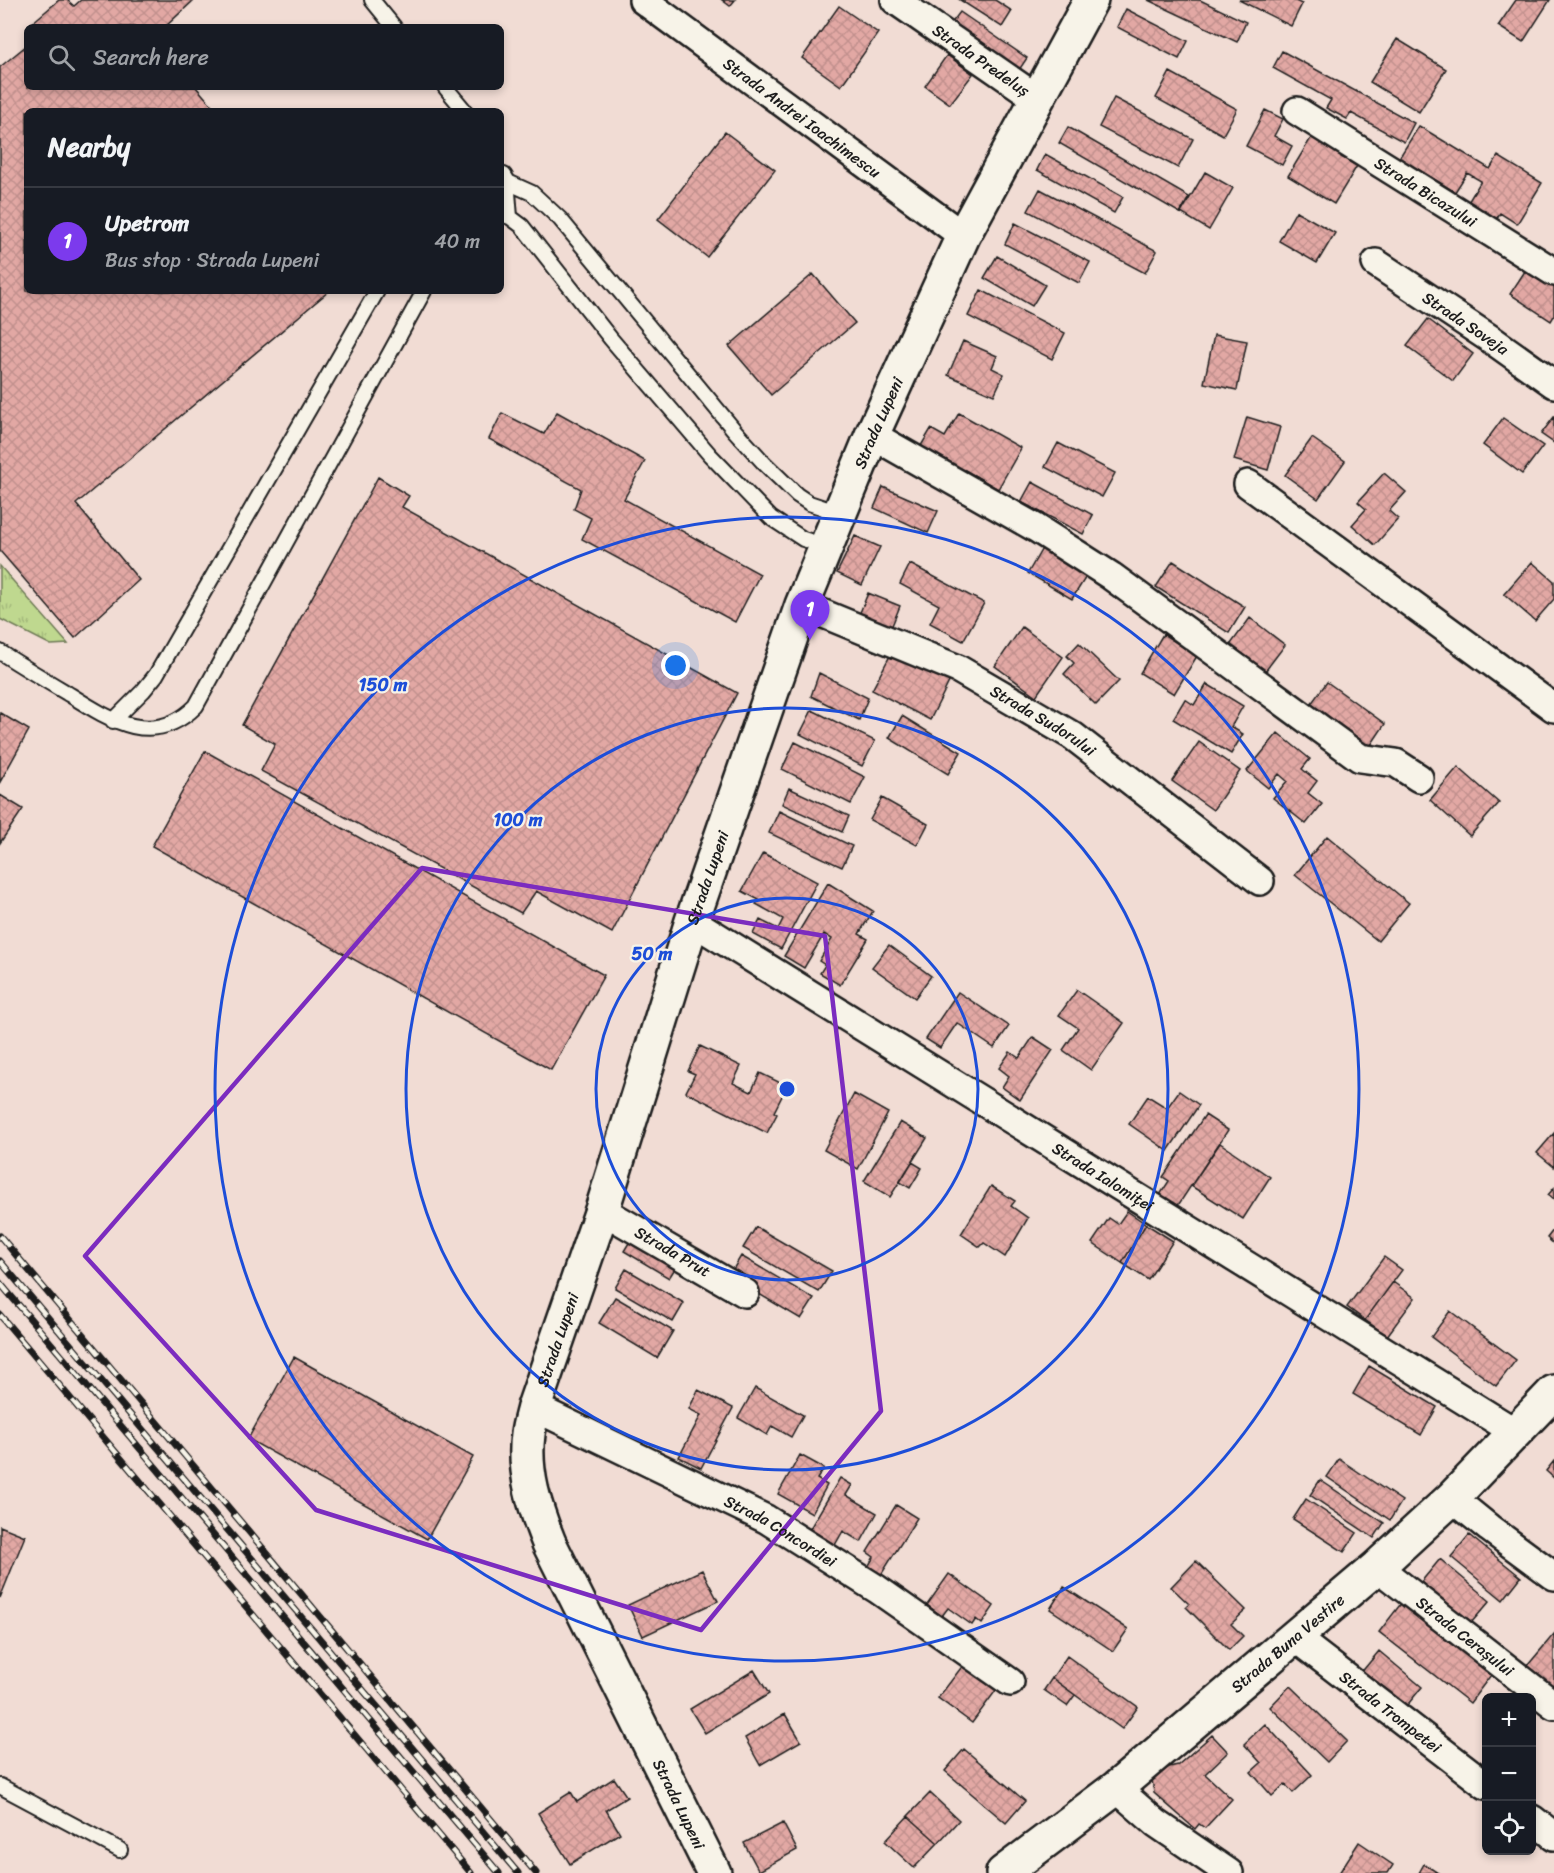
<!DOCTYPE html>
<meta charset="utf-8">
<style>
:root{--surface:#171b24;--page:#20242c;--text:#f1f3f6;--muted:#9ea1a6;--line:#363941;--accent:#7c3aed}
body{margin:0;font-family:Sriracha,sans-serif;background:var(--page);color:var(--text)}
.controls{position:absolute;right:18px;bottom:18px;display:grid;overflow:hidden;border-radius:9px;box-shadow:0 3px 9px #0003}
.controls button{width:54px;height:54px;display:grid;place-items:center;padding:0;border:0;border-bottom:2px solid var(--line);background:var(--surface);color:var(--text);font:30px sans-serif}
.you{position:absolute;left:676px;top:666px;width:21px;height:21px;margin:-15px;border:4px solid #fff;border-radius:50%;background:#1a73e8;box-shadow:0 0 0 9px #1a73e833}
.badge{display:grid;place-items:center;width:39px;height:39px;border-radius:50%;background:var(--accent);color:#fff;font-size:20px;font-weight:700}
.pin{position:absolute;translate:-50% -50px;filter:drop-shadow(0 2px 3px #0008)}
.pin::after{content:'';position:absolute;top:32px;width:21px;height:18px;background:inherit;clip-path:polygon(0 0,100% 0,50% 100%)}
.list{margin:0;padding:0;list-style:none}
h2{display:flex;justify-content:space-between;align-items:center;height:78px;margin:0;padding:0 24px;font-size:26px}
h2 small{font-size:20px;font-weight:400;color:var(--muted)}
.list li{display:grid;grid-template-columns:39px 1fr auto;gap:18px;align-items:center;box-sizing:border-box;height:108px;padding:0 24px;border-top:2px solid var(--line)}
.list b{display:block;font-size:22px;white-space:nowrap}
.list p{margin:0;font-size:20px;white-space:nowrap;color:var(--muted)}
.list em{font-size:20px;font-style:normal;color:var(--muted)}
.icon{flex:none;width:33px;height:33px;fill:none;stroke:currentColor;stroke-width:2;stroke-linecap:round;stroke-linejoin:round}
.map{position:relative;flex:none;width:1554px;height:1873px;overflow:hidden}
.search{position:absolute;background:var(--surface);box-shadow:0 3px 9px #0003;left:24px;top:24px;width:480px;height:66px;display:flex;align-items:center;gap:15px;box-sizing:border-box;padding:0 21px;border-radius:9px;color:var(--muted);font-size:22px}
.panel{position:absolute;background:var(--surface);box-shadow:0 3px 9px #0003;left:24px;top:108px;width:480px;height:186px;border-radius:9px}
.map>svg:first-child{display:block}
.grass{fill:url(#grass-tufts);stroke:#6e7a56;stroke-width:1.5}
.building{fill:url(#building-cross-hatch);stroke:#1c1c1c;stroke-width:1.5}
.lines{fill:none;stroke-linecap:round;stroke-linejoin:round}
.lane-casing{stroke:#1c1c1c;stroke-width:18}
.street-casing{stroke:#1c1c1c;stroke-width:32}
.secondary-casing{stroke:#1c1c1c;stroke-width:38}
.lane{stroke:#f7f3e8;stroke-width:14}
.street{stroke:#f7f3e8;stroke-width:27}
.secondary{stroke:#f7f3e8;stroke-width:33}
.rail-casing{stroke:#1c1c1c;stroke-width:7}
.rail{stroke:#f7f3e8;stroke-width:4.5;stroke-dasharray:14;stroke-linecap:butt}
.marked{fill:none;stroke:#7b2cbf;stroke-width:4.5;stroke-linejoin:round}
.ring{fill:none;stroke:#1d4ed8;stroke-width:3}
.labels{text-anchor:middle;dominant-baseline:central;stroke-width:4.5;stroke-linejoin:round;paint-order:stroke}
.street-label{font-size:16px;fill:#1c1c1c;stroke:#f7f3e8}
.centre{fill:#1d4ed8;stroke:#f7f3e8;stroke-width:3}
.ring-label{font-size:18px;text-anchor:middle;font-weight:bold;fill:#1d4ed8;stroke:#f7f3e8;stroke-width:4.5;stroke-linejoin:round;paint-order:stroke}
</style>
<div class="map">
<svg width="1554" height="1873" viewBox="0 0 1554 1873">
<defs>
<pattern id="grass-tufts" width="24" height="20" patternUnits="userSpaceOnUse" patternTransform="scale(1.5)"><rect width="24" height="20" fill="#bfd88f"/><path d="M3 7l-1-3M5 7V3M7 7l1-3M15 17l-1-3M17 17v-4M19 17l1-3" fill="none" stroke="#a4b97b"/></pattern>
<pattern id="building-cross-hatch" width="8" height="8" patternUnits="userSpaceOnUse" patternTransform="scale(1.5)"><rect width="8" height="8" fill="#e2a8a4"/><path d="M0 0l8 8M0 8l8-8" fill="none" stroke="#c1908d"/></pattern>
</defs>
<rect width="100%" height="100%" fill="#f1dcd4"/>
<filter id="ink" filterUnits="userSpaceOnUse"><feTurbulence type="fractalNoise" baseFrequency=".0167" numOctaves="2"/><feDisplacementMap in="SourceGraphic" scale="12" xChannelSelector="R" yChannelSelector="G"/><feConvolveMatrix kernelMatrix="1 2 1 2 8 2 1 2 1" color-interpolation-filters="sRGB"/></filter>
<g filter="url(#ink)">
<path class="grass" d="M 0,566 L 68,644 L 51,645 L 0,619 Z"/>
<path class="building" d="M 59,0 L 67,0 L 74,6 L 81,0 L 194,0 L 165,27 L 35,27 L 32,23 Z
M 722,0 L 735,0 L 730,6 Z
M 960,0 L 995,0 L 1012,11 L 1002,27 Z
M 1148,0 L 1200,0 L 1246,22 L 1237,42 Z
M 1239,0 L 1293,0 L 1302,4 L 1291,26 Z
M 1516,0 L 1550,0 L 1523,42 L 1498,26 Z
M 839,6 L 878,33 L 841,86 L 802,58 Z
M 1126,9 L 1188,41 L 1179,59 L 1117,27 Z
M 960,12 L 1027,58 L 1015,76 L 947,29 Z
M 1397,39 L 1446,69 L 1419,112 L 1370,82 Z
M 27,45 L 27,87 L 196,87 L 217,111 L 27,111 L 27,291 L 329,291 L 76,504 L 139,580 L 75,638 L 0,551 L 0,67 Z
M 1282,51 L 1414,123 L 1404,142 L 1351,113 L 1347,119 L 1326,108 L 1331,100 L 1273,68 Z
M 947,55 L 973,74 L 950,104 L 925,86 Z
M 1170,72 L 1237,109 L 1223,135 L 1156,98 Z
M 1114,98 L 1193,139 L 1178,168 L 1099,127 Z
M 1265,110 L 1283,119 L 1274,136 L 1292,146 L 1282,165 L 1246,146 Z
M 1419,126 L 1490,169 L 1498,156 L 1542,183 L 1517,224 L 1500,213 L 1495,221 L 1467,204 L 1481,181 L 1467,173 L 1455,192 L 1399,158 Z
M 1068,127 L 1189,197 L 1180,213 L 1059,143 Z
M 725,132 L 775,170 L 707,257 L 658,219 Z
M 1314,133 L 1344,151 L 1341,157 L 1357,166 L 1334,204 L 1288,176 Z
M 1045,154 L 1123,197 L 1114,213 L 1037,170 Z
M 1205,172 L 1233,188 L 1209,230 L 1181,213 Z
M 1040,189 L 1157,251 L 1145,273 L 1028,211 Z
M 1296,211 L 1335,233 L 1317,263 L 1279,241 Z
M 1015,223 L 1090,262 L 1079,283 L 1005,244 Z
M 997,256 L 1045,285 L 1032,306 L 984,278 Z
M 1527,268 L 1554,286 L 1554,316 L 1551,321 L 1510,294 Z
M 813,274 L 855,323 L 771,395 L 729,346 Z
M 981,290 L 1065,333 L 1052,359 L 968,316 Z
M 1428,319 L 1473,354 L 1453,381 L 1407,346 Z
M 1214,335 L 1247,341 L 1237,390 L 1204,383 Z
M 963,341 L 997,356 L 992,368 L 1004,374 L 994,395 L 948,375 Z
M 557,412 L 645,461 L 624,499 L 760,574 L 735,622 L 582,539 L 591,518 L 574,509 L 581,489 L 489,439 L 502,413 L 544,434 Z
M 959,413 L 1021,448 L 998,489 L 965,470 L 960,478 L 919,449 L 931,429 L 945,437 Z
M 1247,417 L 1280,427 L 1268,470 L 1234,460 Z
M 1554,417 L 1554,443 L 1541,434 Z
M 1503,418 L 1543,446 L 1522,474 L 1483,445 Z
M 1312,438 L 1345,461 L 1318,499 L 1285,475 Z
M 1058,443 L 1115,473 L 1102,497 L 1045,467 Z
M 1384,473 L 1406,492 L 1389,511 L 1398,519 L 1375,545 L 1352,525 L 1366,509 L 1358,502 Z
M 378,477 L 409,496 L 402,507 L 737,693 L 612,933 L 536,891 L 521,913 L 261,771 L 275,744 L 242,725 Z
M 1032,482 L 1093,515 L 1083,534 L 1021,502 Z
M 883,487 L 938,511 L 928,533 L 874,508 Z
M 855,536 L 880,547 L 862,585 L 837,573 Z
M 1044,545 L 1089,572 L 1072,599 L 1028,573 Z
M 1173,561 L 1245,607 L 1229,633 L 1156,587 Z
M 1532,562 L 1554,581 L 1554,599 L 1535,621 L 1504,594 Z
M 910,564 L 984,603 L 963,641 L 930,623 L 939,605 L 900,584 Z
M 868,593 L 900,606 L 891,628 L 859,615 Z
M 1250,618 L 1285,645 L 1260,678 L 1225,652 Z
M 1022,627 L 1063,657 L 1036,696 L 995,666 Z
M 1163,634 L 1197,656 L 1174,694 L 1140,673 Z
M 1079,643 L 1119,681 L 1096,705 L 1064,674 L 1074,663 L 1067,656 Z
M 893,650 L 950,680 L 930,720 L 872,690 Z
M 819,673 L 868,698 L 859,720 L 811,696 Z
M 1327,682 L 1385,724 L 1367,751 L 1308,708 Z
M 1207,684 L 1243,706 L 1231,727 L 1243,734 L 1231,754 L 1173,719 L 1185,699 L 1194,705 Z
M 812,710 L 875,741 L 862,766 L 800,734 Z
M 0,713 L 29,730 L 0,782 Z
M 902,716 L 961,752 L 948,774 L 889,738 Z
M 1278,733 L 1310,759 L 1302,769 L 1317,781 L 1308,793 L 1322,804 L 1306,824 L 1273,798 L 1287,781 L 1279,774 L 1268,788 L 1247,771 Z
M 795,742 L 865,777 L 851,804 L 782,769 Z
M 1199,742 L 1240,771 L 1213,810 L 1172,781 Z
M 205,751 L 604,975 L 551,1070 L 152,846 Z
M 1458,767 L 1499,803 L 1470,836 L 1430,800 Z
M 789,788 L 849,816 L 842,832 L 782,804 Z
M 0,795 L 23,809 L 0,843 Z
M 882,798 L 928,824 L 917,845 L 870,820 Z
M 779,811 L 852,846 L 842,867 L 769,833 Z
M 1327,836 L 1409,903 L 1378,941 L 1295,875 Z
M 763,853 L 817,882 L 781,949 L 753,934 L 760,920 L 778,929 L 783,919 L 756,904 L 759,900 L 742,891 Z
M 828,883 L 873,911 L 859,934 L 868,939 L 840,985 L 820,973 L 825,965 L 819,961 L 832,939 L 824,934 L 804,968 L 784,956 Z
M 889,945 L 931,976 L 915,998 L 872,967 Z
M 1077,990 L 1124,1023 L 1091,1070 L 1063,1050 L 1078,1028 L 1059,1015 Z
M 958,992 L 1009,1026 L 994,1048 L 957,1023 L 940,1048 L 926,1039 Z
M 1033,1037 L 1053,1050 L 1020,1100 L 1002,1087 L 1009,1076 L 999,1068 L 1010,1052 L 1019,1058 Z
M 700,1046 L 741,1066 L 733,1083 L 751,1092 L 760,1073 L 787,1086 L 774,1112 L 777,1114 L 767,1133 L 686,1092 L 695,1074 L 688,1071 Z
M 1179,1091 L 1199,1105 L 1168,1151 L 1129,1124 L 1148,1096 L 1167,1108 Z
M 854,1094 L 888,1113 L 858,1169 L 824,1150 Z
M 1205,1115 L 1228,1130 L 1175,1210 L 1158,1198 L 1169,1181 L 1163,1177 Z
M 900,1122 L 927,1138 L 890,1197 L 864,1181 Z
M 1554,1133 L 1554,1167 L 1537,1153 Z
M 1220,1143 L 1270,1177 L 1243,1219 L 1191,1186 Z
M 912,1162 L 922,1168 L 910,1188 L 900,1182 Z
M 991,1186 L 1015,1201 L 1011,1206 L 1028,1218 L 1005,1257 L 984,1243 L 980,1247 L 961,1234 Z
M 1554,1188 L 1554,1200 L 1548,1195 Z
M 1127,1211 L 1146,1224 L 1122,1263 L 1092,1243 L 1109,1218 L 1118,1224 Z
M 1146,1224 L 1173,1241 L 1148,1280 L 1122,1263 Z
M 756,1227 L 832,1271 L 819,1292 L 743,1248 Z
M 1554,1229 L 1554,1244 L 1547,1238 Z
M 635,1233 L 681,1259 L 669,1278 L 624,1251 Z
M 741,1256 L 814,1299 L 801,1319 L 729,1276 Z
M 1384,1257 L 1402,1270 L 1365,1320 L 1347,1307 Z
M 626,1269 L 684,1303 L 673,1322 L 615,1288 Z
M 1393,1282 L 1415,1298 L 1387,1336 L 1365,1320 Z
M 615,1297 L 673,1331 L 657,1358 L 599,1323 Z
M 1450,1311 L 1516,1360 L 1496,1386 L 1431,1337 Z
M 294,1357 L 473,1457 L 427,1539 L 248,1439 Z
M 1369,1366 L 1437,1407 L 1421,1435 L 1353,1394 Z
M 755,1388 L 803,1415 L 791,1437 L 772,1426 L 767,1435 L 738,1418 Z
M 698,1390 L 733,1408 L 701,1468 L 679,1457 L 701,1415 L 689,1409 Z
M 800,1455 L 824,1468 L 817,1479 L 827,1485 L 812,1513 L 778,1494 Z
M 1339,1459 L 1402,1501 L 1390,1520 L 1327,1477 Z
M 1554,1461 L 1554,1478 L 1546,1471 Z
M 840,1478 L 852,1485 L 846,1495 L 877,1513 L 861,1542 L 843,1531 L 835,1545 L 809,1530 Z
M 1320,1480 L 1384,1523 L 1374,1538 L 1310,1495 Z
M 1306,1499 L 1357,1533 L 1344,1552 L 1293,1519 Z
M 896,1505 L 917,1518 L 879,1578 L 866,1570 L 874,1557 L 867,1552 Z
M 0,1526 L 25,1536 L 0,1598 Z
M 1469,1535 L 1521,1577 L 1503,1600 L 1451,1557 Z
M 1440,1559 L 1490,1601 L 1471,1623 L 1421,1582 Z
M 1196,1561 L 1246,1610 L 1231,1624 L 1243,1636 L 1229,1650 L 1186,1607 L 1189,1604 L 1171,1587 Z
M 702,1570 L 718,1601 L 643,1636 L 628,1605 Z
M 949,1574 L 994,1606 L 982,1624 L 976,1619 L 972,1625 L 948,1608 L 942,1616 L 927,1605 Z
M 1064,1587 L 1128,1629 L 1113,1651 L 1050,1609 Z
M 1403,1601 L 1494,1671 L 1470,1703 L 1379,1632 Z
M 1554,1634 L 1554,1687 L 1548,1693 L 1523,1671 Z
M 1379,1651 L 1422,1687 L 1404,1709 L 1360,1674 Z
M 1067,1656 L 1138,1707 L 1122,1729 L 1052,1678 Z
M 967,1660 L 1000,1685 L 972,1723 L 938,1698 Z
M 754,1670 L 769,1694 L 705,1733 L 690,1709 Z
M 1052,1678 L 1075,1695 L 1067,1706 L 1044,1690 Z
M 1290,1686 L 1347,1741 L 1327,1762 L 1270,1707 Z
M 785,1714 L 801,1741 L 760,1765 L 745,1738 Z
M 1265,1724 L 1312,1775 L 1293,1793 L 1285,1784 L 1272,1796 L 1251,1772 L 1261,1763 L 1244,1744 Z
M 1212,1735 L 1228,1752 L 1205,1774 L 1232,1799 L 1205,1828 L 1199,1824 L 1195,1829 L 1154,1793 L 1152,1779 L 1165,1768 L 1178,1765 Z
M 964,1749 L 1025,1801 L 1006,1823 L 945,1771 Z
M 614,1778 L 627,1797 L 606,1810 L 620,1833 L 570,1864 L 538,1813 L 571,1792 L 577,1802 Z
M 930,1793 L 959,1820 L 938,1843 L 908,1816 Z
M 908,1816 L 938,1843 L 914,1868 L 885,1841 Z
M 783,1823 L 797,1850 L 759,1871 L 744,1843 Z
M 1359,1842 L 1393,1865 L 1388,1873 L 1339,1873 Z
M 1424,1864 L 1438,1873 L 1419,1873 Z"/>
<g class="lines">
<defs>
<path id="lane" d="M 372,0 L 394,27
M 445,87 L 465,111
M 504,175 L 507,180 L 510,217
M 501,179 L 532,193 L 560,219 L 735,431 L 764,463 L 797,495 L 809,503 L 839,513
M 501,214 L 510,217 L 522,226 L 611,339 L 710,455 L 771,518 L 803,539 L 826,546
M 0,652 C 22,666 45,680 67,693 C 110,720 153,749 196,706 L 424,291
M 113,721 L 143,691 L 156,675 L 377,291
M 0,1786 L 120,1850"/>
<g id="street">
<path id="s1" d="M 643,0 L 963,236"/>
<path id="s2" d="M 895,0 L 1038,99"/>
<path id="s3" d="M 1297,111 L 1554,272"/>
<path id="s4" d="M 1376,263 L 1492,340 L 1554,384"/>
<path d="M 872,435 L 1036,528 L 1111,576 L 1360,758 L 1396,763 L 1419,778"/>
<path d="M 1248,484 L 1554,708"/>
<path id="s5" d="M 802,605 L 958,669 L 1073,736 L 1260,881"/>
<path id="s6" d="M 692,921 L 1515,1432"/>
<path id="s7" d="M 602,1210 L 745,1293"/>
<path id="s8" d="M 534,1407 L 766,1519 L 877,1589 L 1010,1682"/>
<path d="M 1452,1498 L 1489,1528 L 1554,1576"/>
<path id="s9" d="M 1377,1567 L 1554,1705"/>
<path id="s10" d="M 1294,1637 L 1486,1785"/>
<path d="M 1116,1788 L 1156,1823 L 1229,1873"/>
<path d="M 1532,1819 L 1554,1836"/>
</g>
<g id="secondary">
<path id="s11" d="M 714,1873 L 549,1543 C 535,1508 523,1472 528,1434 C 529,1425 532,1416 534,1407 L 602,1210 L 692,921 L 802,605 L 872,435 L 963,236 L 1091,0"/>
<path id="s12" d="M 1003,1873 L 1116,1788 L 1377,1567 L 1452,1498 L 1554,1392"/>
</g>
</defs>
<use href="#lane" class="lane-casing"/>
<use href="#street" class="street-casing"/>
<use href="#secondary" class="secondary-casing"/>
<use href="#lane" class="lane"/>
<use href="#street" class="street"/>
<use href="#secondary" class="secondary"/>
<defs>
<path id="rail" d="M 0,1236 L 536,1873
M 0,1261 L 518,1873
M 0,1283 L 499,1873
M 0,1315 L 471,1873"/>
</defs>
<use href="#rail" class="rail-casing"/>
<use href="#rail" class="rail"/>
</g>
</g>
<path class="marked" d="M 422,868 L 825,936 L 881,1411 L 701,1630 L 316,1510 L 85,1256 Z"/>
<g class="ring">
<circle cx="787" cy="1089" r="191"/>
<circle cx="787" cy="1089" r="381"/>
<circle cx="787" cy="1089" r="572"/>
</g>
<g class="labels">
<g class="street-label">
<text stroke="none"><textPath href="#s2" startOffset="105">Strada Predeluș</textPath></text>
<text stroke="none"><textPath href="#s1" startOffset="198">Strada Andrei Ioachimescu</textPath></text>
<text stroke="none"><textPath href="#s3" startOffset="152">Strada Bicazului</textPath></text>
<text stroke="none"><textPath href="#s4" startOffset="108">Strada Soveja</textPath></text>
<text stroke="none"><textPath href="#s11" startOffset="1552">Strada Lupeni</textPath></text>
<text stroke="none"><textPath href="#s5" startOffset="268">Strada Sudorului</textPath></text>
<text stroke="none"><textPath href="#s11" startOffset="1066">Strada Lupeni</textPath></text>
<text stroke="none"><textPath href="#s6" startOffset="484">Strada Ialomiței</textPath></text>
<text stroke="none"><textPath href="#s7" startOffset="82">Strada Prut</textPath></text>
<text stroke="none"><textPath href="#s11" startOffset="580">Strada Lupeni</textPath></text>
<text stroke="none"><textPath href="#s8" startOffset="276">Strada Concordiei</textPath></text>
<text stroke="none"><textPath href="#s9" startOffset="112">Strada Cerașului</textPath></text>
<text stroke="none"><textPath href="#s12" startOffset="366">Strada Buna Vestire</textPath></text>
<text stroke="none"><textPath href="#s10" startOffset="122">Strada Trompetei</textPath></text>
<text transform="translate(679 1804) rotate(64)">Strada Lupeni</text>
</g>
</g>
<circle cx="787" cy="1089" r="9" class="centre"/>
<g class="ring-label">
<text x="383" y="691">150 m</text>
<text x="518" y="826">100 m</text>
<text x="652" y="960">50 m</text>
</g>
</svg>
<div class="controls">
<button>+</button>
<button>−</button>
<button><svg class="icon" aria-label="locate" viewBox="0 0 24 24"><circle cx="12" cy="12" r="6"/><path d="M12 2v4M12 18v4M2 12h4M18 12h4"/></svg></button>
</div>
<div class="you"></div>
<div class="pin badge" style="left:810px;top:640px">1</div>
<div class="search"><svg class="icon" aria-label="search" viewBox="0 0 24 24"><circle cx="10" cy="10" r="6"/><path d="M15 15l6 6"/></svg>Search here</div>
<section class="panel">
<h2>Nearby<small></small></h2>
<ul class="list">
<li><span class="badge">1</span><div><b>Upetrom</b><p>Bus stop · Strada Lupeni</p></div><em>40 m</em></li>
</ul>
</section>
</div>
